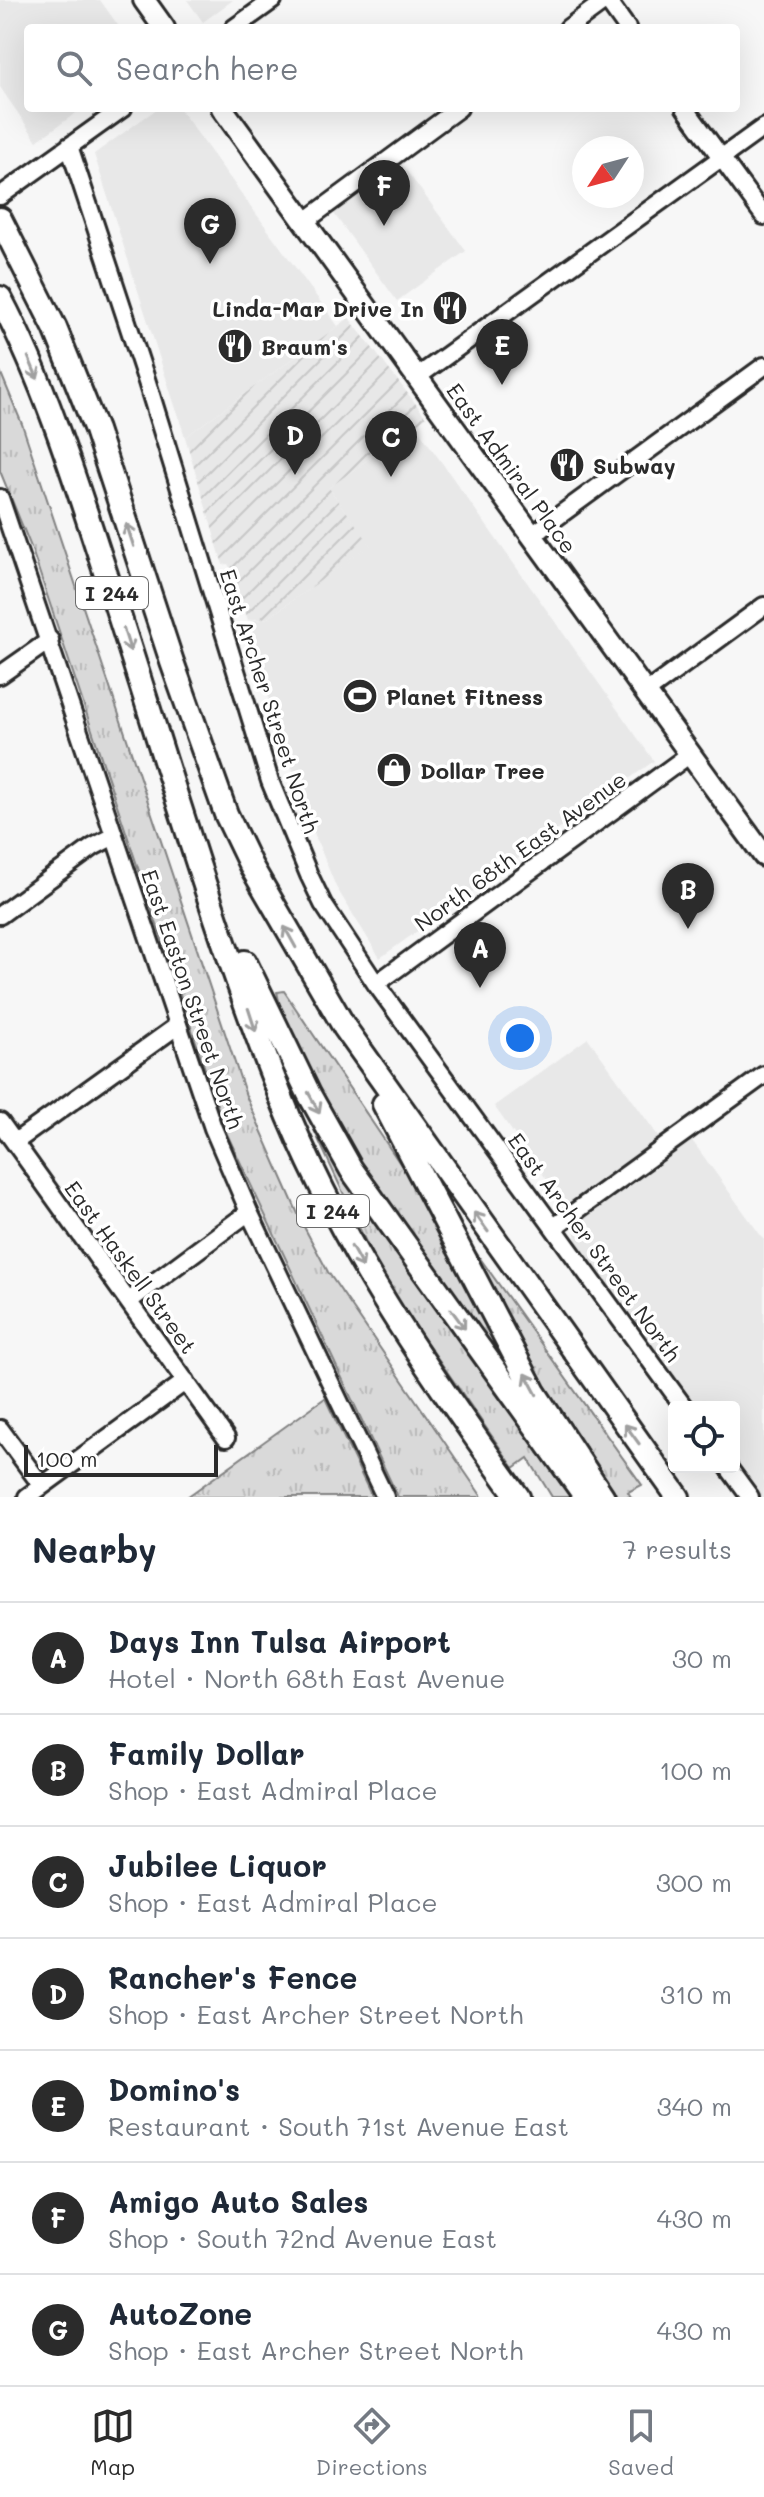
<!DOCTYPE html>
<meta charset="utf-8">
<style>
:root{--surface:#fff;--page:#f6f6f7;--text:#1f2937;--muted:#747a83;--line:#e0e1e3;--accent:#2b2b2b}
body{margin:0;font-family:Mali,sans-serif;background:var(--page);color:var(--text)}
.controls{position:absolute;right:24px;bottom:24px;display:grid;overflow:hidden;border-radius:8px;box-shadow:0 8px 32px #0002}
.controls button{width:72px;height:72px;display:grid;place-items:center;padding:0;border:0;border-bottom:2px solid var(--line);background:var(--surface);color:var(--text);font:40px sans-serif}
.compass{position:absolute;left:572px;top:136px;width:72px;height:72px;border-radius:50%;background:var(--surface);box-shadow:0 8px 32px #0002;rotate:234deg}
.scale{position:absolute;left:24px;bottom:20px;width:194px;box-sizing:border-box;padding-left:8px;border:4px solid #2b2b2b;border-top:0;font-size:22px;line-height:28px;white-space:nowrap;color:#2b2b2b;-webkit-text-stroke:6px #fff;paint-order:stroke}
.you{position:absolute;left:520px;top:1038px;width:28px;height:28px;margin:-20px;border:6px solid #fff;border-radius:50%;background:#1a73e8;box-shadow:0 0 0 12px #1a73e833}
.badge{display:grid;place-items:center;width:52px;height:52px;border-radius:50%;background:var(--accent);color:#fff;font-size:26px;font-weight:700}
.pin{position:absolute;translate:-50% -66px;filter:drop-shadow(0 2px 4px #0008)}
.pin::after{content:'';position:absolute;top:42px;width:28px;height:24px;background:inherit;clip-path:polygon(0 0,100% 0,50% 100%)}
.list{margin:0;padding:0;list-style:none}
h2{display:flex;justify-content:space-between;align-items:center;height:104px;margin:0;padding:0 32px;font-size:34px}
h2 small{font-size:26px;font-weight:400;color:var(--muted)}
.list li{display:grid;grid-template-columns:52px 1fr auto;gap:24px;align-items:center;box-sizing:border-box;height:112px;padding:0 32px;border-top:2px solid var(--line)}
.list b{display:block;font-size:30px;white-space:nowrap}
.list p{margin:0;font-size:26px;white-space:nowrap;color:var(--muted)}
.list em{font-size:26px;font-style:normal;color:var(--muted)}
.icon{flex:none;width:44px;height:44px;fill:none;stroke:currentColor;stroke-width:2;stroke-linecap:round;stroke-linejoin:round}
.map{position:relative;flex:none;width:764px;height:1497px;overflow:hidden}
.search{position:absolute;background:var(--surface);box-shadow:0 8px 32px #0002;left:24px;right:24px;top:24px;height:88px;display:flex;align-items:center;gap:20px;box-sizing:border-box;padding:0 28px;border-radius:8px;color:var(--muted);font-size:30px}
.sheet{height:888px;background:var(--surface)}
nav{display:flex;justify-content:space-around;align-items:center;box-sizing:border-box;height:112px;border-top:2px solid var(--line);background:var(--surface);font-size:22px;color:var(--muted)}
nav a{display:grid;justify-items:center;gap:4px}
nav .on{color:var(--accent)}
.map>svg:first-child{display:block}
.built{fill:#e8e8e8}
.industrial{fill:url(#industrial-furrows)}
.grass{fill:url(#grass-tufts);stroke:#828282;stroke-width:2}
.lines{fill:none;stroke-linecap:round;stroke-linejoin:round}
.minor-casing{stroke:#2b2b2b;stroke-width:22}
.major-casing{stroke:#2b2b2b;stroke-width:26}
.highway-casing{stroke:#2b2b2b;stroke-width:28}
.minor{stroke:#fff;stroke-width:16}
.major{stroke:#fff;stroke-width:20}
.highway{stroke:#fff;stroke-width:22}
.oneway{stroke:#a0a0a0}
.labels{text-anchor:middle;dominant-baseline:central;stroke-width:7;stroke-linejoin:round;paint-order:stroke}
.shield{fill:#fff;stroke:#6b6b6b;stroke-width:2}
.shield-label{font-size:20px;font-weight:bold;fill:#2b2b2b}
.poi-label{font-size:22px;font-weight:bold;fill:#2b2b2b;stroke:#fff;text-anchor:start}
.street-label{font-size:22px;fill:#2b2b2b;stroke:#fff}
</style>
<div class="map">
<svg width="764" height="1497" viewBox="0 0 764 1497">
<defs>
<pattern id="industrial-furrows" width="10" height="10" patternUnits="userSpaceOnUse" patternTransform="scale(2)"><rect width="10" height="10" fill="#e8e8e8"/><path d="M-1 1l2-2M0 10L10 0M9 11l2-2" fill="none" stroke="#c7c7c7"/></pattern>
<pattern id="grass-tufts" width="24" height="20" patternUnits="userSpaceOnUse" patternTransform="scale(2)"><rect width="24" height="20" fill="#d9d9d9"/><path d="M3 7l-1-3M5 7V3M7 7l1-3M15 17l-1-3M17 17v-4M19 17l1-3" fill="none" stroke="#bababa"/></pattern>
</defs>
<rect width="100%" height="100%" fill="#f7f7f7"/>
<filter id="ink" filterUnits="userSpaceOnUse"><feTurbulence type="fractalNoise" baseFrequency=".0125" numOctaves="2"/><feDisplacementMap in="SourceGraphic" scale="16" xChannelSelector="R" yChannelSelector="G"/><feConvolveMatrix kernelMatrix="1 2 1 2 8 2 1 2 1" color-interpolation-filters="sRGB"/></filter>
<g filter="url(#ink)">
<path class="built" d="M 0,0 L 100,0 L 120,28 L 28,28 L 28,108 L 83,108 L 37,141 L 0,87 Z
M 187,0 L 233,0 L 203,22 Z
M 158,108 L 179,108 L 338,326 L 185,437 L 94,154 Z
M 400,162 L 466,251 L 397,301 L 332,211 Z
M 415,425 L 654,761 L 380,958 L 336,887 L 316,838 L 268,697 L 248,621 L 268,618 L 370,545 L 329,488 Z
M 588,1038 L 661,1140 L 567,1208 L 494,1106 Z
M 691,1139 L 764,1240 L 764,1497 L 760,1497 L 734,1461 L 734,1407 L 695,1407 L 576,1242 L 574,1226 Z"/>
<path class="industrial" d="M 349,318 L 426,417 L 329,488 L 371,545 L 268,618 L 248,620 L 232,571 L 228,564 L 223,565 L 185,437 Z"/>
<path class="grass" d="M 0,371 L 22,424 L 246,1096 L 302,1223 L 328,1272 L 482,1497 L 398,1497 L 226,1132 L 31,547 L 0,471 Z
M 284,991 L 432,1211 L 526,1395 L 358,1166 L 284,1023 L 277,992 Z
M 284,1065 L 365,1206 L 570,1497 L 552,1497 L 528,1458 L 514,1468 L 407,1314 L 376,1264 Z
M 462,1233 L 642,1485 L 628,1492 L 631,1497 L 613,1497 L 568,1434 Z
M 325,1398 L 372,1497 L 187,1497 Z"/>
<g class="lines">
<defs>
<path id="minor" d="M 607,0 L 627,28
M 234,28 L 273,0
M 568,28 L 606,0
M 685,108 L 764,216
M 69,146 L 147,382 L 270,781 L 309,875 L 323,904 L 376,984 L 684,1407
M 0,196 L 123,108
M 304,222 L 459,108
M 417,377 L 764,127
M 0,498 L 213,1128 L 249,1212 L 385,1497
M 531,536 L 764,366
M 0,675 L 50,640
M 645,693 L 764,606
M 0,915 L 93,847 L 114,836
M 376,984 L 690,754
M 0,1122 L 226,1438
M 15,1142 L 177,1026
M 554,1227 L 764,1075
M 129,1301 L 249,1212
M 0,1429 L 42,1486
M 728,1467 L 750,1497
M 27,1497 L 186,1381"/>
<path id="major" d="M 144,0 L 164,28
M 222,108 L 764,856"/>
<path id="highway" d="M 0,219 L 55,328 L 96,430 L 172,662 L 226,814 L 251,866 L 345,1028 L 678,1497
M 0,298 C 48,389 78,489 110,587 C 165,756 214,929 280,1095 C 340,1246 424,1366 518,1497
M 245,962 L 309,1094 L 351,1169 L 586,1497
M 384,1104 L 534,1392 L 603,1497"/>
</defs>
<use href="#minor" class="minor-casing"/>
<use href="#major" class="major-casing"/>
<use href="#highway" class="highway-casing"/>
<use href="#minor" class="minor"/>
<use href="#major" class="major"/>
<use href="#highway" class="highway"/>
</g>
<defs><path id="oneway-shaft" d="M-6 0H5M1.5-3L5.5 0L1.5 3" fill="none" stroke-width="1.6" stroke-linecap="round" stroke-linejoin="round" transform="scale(2)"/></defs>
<g class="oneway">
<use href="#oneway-shaft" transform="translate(33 368) rotate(67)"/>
<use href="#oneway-shaft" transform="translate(130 535) rotate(-108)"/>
<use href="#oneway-shaft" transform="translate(127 640) rotate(72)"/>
<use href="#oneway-shaft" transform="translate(290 937) rotate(-119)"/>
<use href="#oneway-shaft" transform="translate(252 1020) rotate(72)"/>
<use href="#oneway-shaft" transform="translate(314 1103) rotate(62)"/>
<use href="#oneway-shaft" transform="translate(481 1222) rotate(-126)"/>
<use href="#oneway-shaft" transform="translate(357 1257) rotate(61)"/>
<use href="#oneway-shaft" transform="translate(458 1319) rotate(54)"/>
<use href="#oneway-shaft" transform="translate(531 1384) rotate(-118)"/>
<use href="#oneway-shaft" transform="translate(632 1434) rotate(-126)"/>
</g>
</g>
<defs>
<symbol id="restaurant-disc" viewBox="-11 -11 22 22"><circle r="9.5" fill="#2b2b2b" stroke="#fff"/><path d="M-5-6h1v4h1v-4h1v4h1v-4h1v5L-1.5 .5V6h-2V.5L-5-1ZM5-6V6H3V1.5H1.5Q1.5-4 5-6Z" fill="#fff"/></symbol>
<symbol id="stadium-disc" viewBox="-11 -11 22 22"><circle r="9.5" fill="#2b2b2b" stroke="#fff"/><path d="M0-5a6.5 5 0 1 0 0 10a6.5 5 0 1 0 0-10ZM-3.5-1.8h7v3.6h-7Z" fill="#fff"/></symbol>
<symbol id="shop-disc" viewBox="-11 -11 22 22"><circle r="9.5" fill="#2b2b2b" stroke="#fff"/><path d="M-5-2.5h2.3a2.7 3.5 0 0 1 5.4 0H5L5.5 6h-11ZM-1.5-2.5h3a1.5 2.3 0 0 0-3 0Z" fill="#fff"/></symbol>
</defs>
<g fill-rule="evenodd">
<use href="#restaurant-disc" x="430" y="288" width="40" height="40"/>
<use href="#restaurant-disc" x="215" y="326" width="40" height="40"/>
<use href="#restaurant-disc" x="547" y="445" width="40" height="40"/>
<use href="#stadium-disc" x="340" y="676" width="40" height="40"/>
<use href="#shop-disc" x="374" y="750" width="40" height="40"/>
</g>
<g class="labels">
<g class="shield">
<rect x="76" y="577" width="72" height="32" rx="6"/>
<rect x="297" y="1195" width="72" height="32" rx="6"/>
</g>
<g class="shield-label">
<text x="112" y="593">I 244</text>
<text x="333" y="1211">I 244</text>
</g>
<g class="poi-label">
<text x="424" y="308" text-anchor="end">Linda-Mar Drive In</text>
<text x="261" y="346">Braum's</text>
<text x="593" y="465">Subway</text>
<text x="386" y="696">Planet Fitness</text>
<text x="420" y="770">Dollar Tree</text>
</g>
<g class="street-label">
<text transform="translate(512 468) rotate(54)">East Admiral Place</text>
<text transform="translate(270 701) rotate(72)">East Archer Street North</text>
<text transform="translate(520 851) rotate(-36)">North 68th East Avenue</text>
<text transform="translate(193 999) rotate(71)">East Easton Street North</text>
<text transform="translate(595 1247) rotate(54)">East Archer Street North</text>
<text transform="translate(131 1267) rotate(54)">East Haskell Street</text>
</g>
</g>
</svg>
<div class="controls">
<button><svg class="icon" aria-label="locate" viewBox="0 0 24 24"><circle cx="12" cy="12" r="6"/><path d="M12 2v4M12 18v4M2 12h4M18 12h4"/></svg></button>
</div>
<svg class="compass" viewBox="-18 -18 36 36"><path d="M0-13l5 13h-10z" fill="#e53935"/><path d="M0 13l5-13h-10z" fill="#747a83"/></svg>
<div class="scale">100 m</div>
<div class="you"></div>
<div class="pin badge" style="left:480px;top:988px">A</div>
<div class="pin badge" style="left:688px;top:929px">B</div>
<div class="pin badge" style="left:391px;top:477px">C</div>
<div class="pin badge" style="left:295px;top:475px">D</div>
<div class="pin badge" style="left:502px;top:385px">E</div>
<div class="pin badge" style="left:384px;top:226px">F</div>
<div class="pin badge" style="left:210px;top:264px">G</div>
<div class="search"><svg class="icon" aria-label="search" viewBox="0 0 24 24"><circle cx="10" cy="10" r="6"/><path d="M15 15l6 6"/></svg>Search here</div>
</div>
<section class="sheet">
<h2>Nearby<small>7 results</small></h2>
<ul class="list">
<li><span class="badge">A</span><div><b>Days Inn Tulsa Airport</b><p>Hotel · North 68th East Avenue</p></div><em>30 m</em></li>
<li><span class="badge">B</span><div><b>Family Dollar</b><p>Shop · East Admiral Place</p></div><em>100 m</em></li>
<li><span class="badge">C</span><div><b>Jubilee Liquor</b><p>Shop · East Admiral Place</p></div><em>300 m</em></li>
<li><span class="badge">D</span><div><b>Rancher's Fence</b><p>Shop · East Archer Street North</p></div><em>310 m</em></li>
<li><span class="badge">E</span><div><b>Domino's</b><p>Restaurant · South 71st Avenue East</p></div><em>340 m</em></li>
<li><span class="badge">F</span><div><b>Amigo Auto Sales</b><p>Shop · South 72nd Avenue East</p></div><em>430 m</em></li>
<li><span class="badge">G</span><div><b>AutoZone</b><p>Shop · East Archer Street North</p></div><em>430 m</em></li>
</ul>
</section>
<nav>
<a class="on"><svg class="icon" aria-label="map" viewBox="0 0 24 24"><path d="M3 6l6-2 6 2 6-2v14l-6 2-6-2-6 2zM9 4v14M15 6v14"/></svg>Map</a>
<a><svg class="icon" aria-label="directions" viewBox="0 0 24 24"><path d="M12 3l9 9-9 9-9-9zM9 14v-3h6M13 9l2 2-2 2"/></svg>Directions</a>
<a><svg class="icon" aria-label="saved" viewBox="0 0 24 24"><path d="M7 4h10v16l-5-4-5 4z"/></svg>Saved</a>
</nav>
